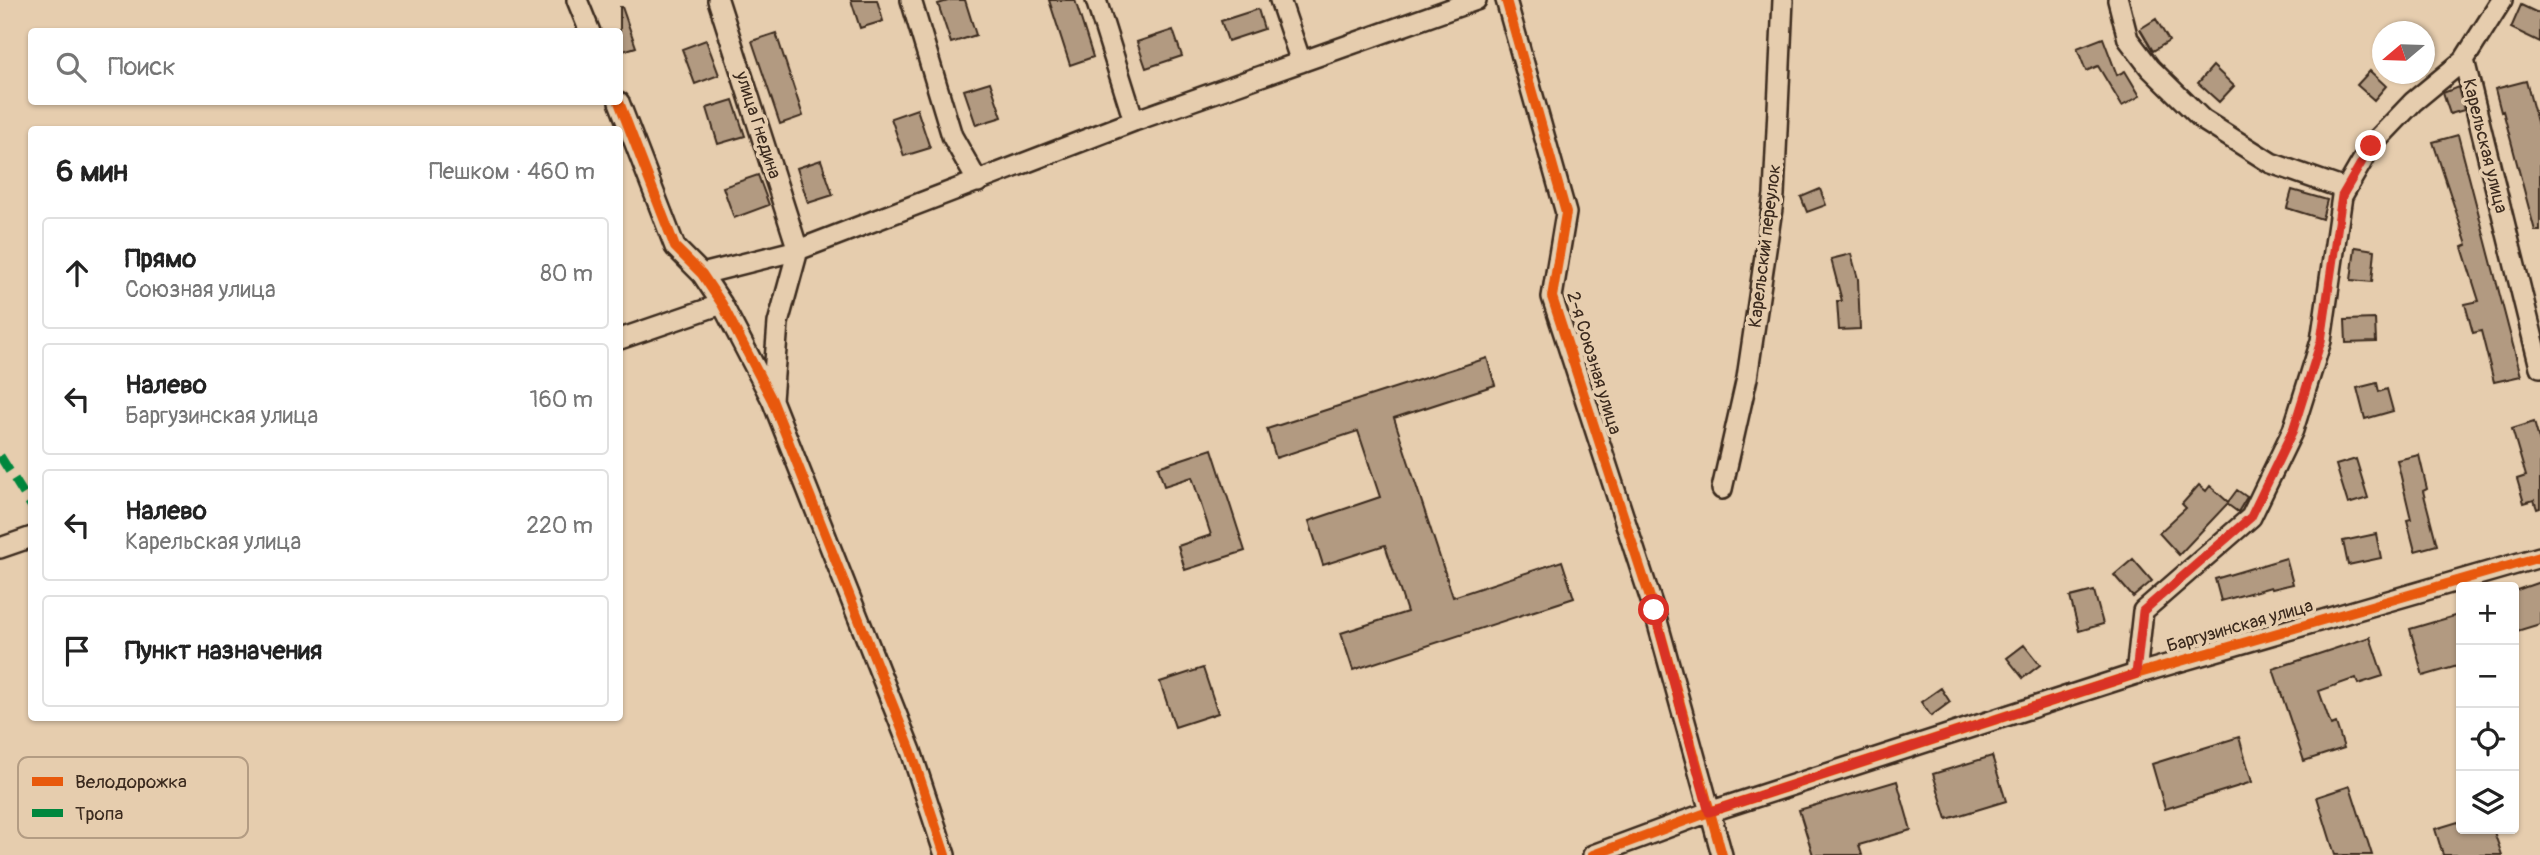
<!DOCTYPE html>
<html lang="ru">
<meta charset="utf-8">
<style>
:root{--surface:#fff;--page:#f6f6f6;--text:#222;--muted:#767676;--line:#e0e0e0}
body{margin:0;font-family:Pangolin,sans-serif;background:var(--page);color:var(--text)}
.controls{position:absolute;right:21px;bottom:21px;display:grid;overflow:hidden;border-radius:7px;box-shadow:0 2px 5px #0004}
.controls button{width:63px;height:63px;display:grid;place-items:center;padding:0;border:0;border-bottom:2px solid var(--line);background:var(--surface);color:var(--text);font:35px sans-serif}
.compass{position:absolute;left:2372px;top:21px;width:63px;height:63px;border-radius:50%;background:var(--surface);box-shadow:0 2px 5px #0004;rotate:251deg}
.stop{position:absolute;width:21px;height:21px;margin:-16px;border:5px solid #d93025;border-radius:50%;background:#fff}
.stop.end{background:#d93025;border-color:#fff;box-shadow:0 2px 7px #0008}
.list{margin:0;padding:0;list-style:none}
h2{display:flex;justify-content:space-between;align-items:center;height:91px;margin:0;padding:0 28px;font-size:30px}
h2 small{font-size:23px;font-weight:400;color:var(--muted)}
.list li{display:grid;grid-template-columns:46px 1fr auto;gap:21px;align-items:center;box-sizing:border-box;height:112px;margin:0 14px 14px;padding:0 14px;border:2px solid var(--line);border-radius:7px}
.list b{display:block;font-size:26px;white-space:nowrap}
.list p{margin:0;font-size:23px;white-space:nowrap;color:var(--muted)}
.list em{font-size:23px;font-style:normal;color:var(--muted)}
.icon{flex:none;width:38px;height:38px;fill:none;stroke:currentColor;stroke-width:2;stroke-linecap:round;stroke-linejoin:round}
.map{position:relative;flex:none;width:2540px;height:855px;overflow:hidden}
.search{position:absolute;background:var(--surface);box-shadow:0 2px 5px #0004;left:28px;top:28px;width:595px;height:77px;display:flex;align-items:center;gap:18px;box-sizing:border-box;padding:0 24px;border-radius:7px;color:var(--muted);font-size:26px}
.panel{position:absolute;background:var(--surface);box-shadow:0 2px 5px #0004;left:28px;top:126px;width:595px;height:595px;border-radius:7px}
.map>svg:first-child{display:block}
.building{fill:#b29a81;stroke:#3b2a1e;stroke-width:2}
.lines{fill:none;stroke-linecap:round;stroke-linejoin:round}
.minor-casing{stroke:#3b2a1e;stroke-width:24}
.minor{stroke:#e6cdae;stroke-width:19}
.quiet{stroke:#00873e;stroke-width:9;stroke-dasharray:18 9;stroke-linecap:butt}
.cycleway-casing{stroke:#e6cdae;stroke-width:15}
.cycleway{stroke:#e8590c;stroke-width:10}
.route{stroke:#d93025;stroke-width:9}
.labels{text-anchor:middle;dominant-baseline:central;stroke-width:7;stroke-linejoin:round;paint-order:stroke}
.street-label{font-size:18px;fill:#3b2a1e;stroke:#e6cdae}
.key{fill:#e6cdae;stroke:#b39c83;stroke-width:2}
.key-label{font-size:19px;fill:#3b2a1e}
</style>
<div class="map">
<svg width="2540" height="855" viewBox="0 0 2540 855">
<rect width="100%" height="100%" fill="#e6cdae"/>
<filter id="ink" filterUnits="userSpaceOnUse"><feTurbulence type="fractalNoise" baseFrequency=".0143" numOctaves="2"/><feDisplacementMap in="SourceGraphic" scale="14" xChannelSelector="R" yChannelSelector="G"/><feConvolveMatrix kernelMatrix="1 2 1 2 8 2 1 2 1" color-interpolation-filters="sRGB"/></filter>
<g filter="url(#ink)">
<path class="building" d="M 851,0 L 877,0 L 883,21 L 860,28 Z
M 951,0 L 965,0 L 976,35 L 951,43 L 938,4 Z
M 1049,0 L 1075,0 L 1093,57 L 1070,65 Z
M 2521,5 L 2540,14 L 2540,42 L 2511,28 Z
M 620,7 L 622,7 L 636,47 L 620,52 Z
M 1258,9 L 1264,29 L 1228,41 L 1221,21 Z
M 2156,19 L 2169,41 L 2153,51 L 2140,29 Z
M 1173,30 L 1182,56 L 1146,68 L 1137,42 Z
M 776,33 L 803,116 L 780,124 L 752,41 Z
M 2103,38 L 2117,75 L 2125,71 L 2140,96 L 2122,106 L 2098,66 L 2086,71 L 2077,48 Z
M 706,40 L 719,75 L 695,84 L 682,49 Z
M 2213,66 L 2234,86 L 2219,102 L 2198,83 Z
M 2370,71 L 2386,86 L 2374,100 L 2357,85 Z
M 2526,81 L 2540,133 L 2540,231 L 2535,231 L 2503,111 L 2501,112 L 2495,89 Z
M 990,82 L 1002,117 L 976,125 L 964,90 Z
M 2458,87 L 2464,110 L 2450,114 L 2443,93 Z
M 733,100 L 745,136 L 718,144 L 707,108 Z
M 917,109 L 930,148 L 904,156 L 891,118 Z
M 2458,135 L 2521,376 L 2494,382 L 2481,331 L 2473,333 L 2465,304 L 2479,301 L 2462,247 L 2467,245 L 2433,142 Z
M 821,160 L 833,195 L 808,203 L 797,168 Z
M 758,175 L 769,205 L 734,218 L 723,187 Z
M 1820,189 L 1826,205 L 1807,212 L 1801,197 Z
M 2292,190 L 2327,200 L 2322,219 L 2287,208 Z
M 2355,247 L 2375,250 L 2372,282 L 2351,280 Z
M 1851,254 L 1858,279 L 1860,329 L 1839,330 L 1837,301 L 1842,301 L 1831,259 Z
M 2375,319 L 2376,342 L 2346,343 L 2345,320 Z
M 1487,358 L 1495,385 L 1394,418 L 1453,597 L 1562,561 L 1574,598 L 1353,670 L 1341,633 L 1407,612 L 1385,545 L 1323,565 L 1309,521 L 1380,497 L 1358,431 L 1276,458 L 1267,429 Z
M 2377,383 L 2379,392 L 2387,389 L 2393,411 L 2365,419 L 2357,388 Z
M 2534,422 L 2540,443 L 2540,508 L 2537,509 L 2534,500 L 2524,503 L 2517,479 L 2526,476 L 2512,429 Z
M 1212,449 L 1245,551 L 1185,570 L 1178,546 L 1211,535 L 1192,477 L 1164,486 L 1158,467 Z
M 2419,455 L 2427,489 L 2423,491 L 2437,545 L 2415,551 L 2407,520 L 2411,519 L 2397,460 Z
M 2356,459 L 2368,498 L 2348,504 L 2336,465 Z
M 2199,485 L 2206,491 L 2210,486 L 2228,502 L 2237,490 L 2247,497 L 2238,512 L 2227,504 L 2179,555 L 2159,533 L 2186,508 L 2182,504 Z
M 2376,534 L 2381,558 L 2348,565 L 2343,541 Z
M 2286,558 L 2293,584 L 2272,589 L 2271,587 L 2221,601 L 2215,579 Z
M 2133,559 L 2152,581 L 2133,597 L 2114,575 Z
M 2540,582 L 2540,624 L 2514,632 L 2514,591 Z
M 2094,591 L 2103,624 L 2079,631 L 2070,597 Z
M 2461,614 L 2461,665 L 2423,676 L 2410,629 Z
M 2370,637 L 2383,676 L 2358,684 L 2356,678 L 2319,691 L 2331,725 L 2336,723 L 2344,748 L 2304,761 L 2273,669 Z
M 2024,645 L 2040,665 L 2023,678 L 2007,658 Z
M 1203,668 L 1218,713 L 1175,727 L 1160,682 Z
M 1941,688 L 1950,702 L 1931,716 L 1921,702 Z
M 2239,737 L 2252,782 L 2165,809 L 2152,764 Z
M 1992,756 L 2006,801 L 1947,819 L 1933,774 Z
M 1897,781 L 1911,830 L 1859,845 L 1862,855 L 1813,855 L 1799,810 Z
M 2350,786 L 2372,855 L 2335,855 L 2317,797 Z
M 2461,821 L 2461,829 L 2493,829 L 2502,855 L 2443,855 L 2435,829 Z"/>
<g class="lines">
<defs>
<path id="minor" d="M 577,0 L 590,32
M 718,0 L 798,250 L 778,323 L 772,400
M 911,0 L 952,136 L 978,182
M 1096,0 L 1134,121
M 1280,0 L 1301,62
M 1506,0 L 1566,213 L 1552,297 L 1654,610 L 1722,855
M 2118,0 L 2128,39 L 2150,68 L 2203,120 L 2271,163 L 2345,189
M 2464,60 L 2540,367
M 619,102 L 675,247 L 702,274 L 722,304 L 772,400 L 911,751 L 945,855
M 702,274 L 798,250 L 1134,121 L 1476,0
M 620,339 L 722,304
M 1722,489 L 1747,378 L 1774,195 L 1783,0
M 0,548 L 32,537
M 2136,674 L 2143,611 L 2251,517 L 2293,430 L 2321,341 L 2342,196 L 2371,146 L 2413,102 L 2464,60 L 2502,0
M 1593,855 L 1709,812 L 2136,674 L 2540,557"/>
</defs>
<use href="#minor" class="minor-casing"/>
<use href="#minor" class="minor"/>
<path class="quiet" d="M 0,456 L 32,507"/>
<defs>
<path id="cycleway" d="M 1506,0 L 1566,213 L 1552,297 L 1654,610 L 1722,855
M 619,102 L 675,247 L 702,274 L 722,304 L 772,400 L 911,751 L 945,855
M 1593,855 L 1709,812 L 2136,674 L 2540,557"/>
</defs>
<use href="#cycleway" class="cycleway-casing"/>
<use href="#cycleway" class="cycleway"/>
</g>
</g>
<g class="lines" filter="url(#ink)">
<path class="route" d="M 1654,610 L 1709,812 L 2136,674 L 2143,611 L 2251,517 L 2293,430 L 2321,341 L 2342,196 L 2371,146"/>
</g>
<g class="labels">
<g class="street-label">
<text transform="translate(758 125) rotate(72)">улица Гнедина</text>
<text transform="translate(2485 146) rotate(76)">Карельская улица</text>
<text transform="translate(1765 246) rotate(-83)">Карельский переулок</text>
<text transform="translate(1594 363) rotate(73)">2-я Союзная улица</text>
<text transform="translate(2240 626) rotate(-16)">Баргузинская улица</text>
</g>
</g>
<rect x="18" y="757" width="230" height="81" rx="10" class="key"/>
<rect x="32" y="777" width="31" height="9" fill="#e8590c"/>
<rect x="32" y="809" width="31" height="8" fill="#00873e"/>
<g class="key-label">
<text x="75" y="788">Велодорожка</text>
<text x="75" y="820">Тропа</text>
</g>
</svg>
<div class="controls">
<button>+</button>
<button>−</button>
<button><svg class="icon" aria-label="locate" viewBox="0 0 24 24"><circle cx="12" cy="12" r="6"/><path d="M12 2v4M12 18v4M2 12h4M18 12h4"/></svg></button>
<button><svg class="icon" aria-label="layers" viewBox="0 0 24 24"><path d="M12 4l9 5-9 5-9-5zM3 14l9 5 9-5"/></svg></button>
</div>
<svg class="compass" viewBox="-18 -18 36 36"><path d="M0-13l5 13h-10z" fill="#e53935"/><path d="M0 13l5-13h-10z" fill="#767676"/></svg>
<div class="stop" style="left:1654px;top:610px"></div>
<div class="stop end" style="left:2371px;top:146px"></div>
<div class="search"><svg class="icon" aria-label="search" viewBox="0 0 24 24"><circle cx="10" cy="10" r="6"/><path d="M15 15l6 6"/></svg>Поиск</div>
<section class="panel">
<h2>6 мин<small>Пешком · 460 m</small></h2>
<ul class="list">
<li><svg class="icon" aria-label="ahead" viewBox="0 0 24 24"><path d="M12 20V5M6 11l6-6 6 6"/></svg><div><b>Прямо</b><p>Союзная улица</p></div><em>80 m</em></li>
<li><svg class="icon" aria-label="left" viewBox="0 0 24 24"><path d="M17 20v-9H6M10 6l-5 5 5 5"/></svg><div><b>Налево</b><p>Баргузинская улица</p></div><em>160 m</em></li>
<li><svg class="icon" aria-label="left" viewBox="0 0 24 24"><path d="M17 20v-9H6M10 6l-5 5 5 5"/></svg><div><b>Налево</b><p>Карельская улица</p></div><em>220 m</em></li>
<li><svg class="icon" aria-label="arrive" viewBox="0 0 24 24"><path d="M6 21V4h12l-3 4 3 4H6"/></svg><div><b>Пункт назначения</b></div></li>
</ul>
</section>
</div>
